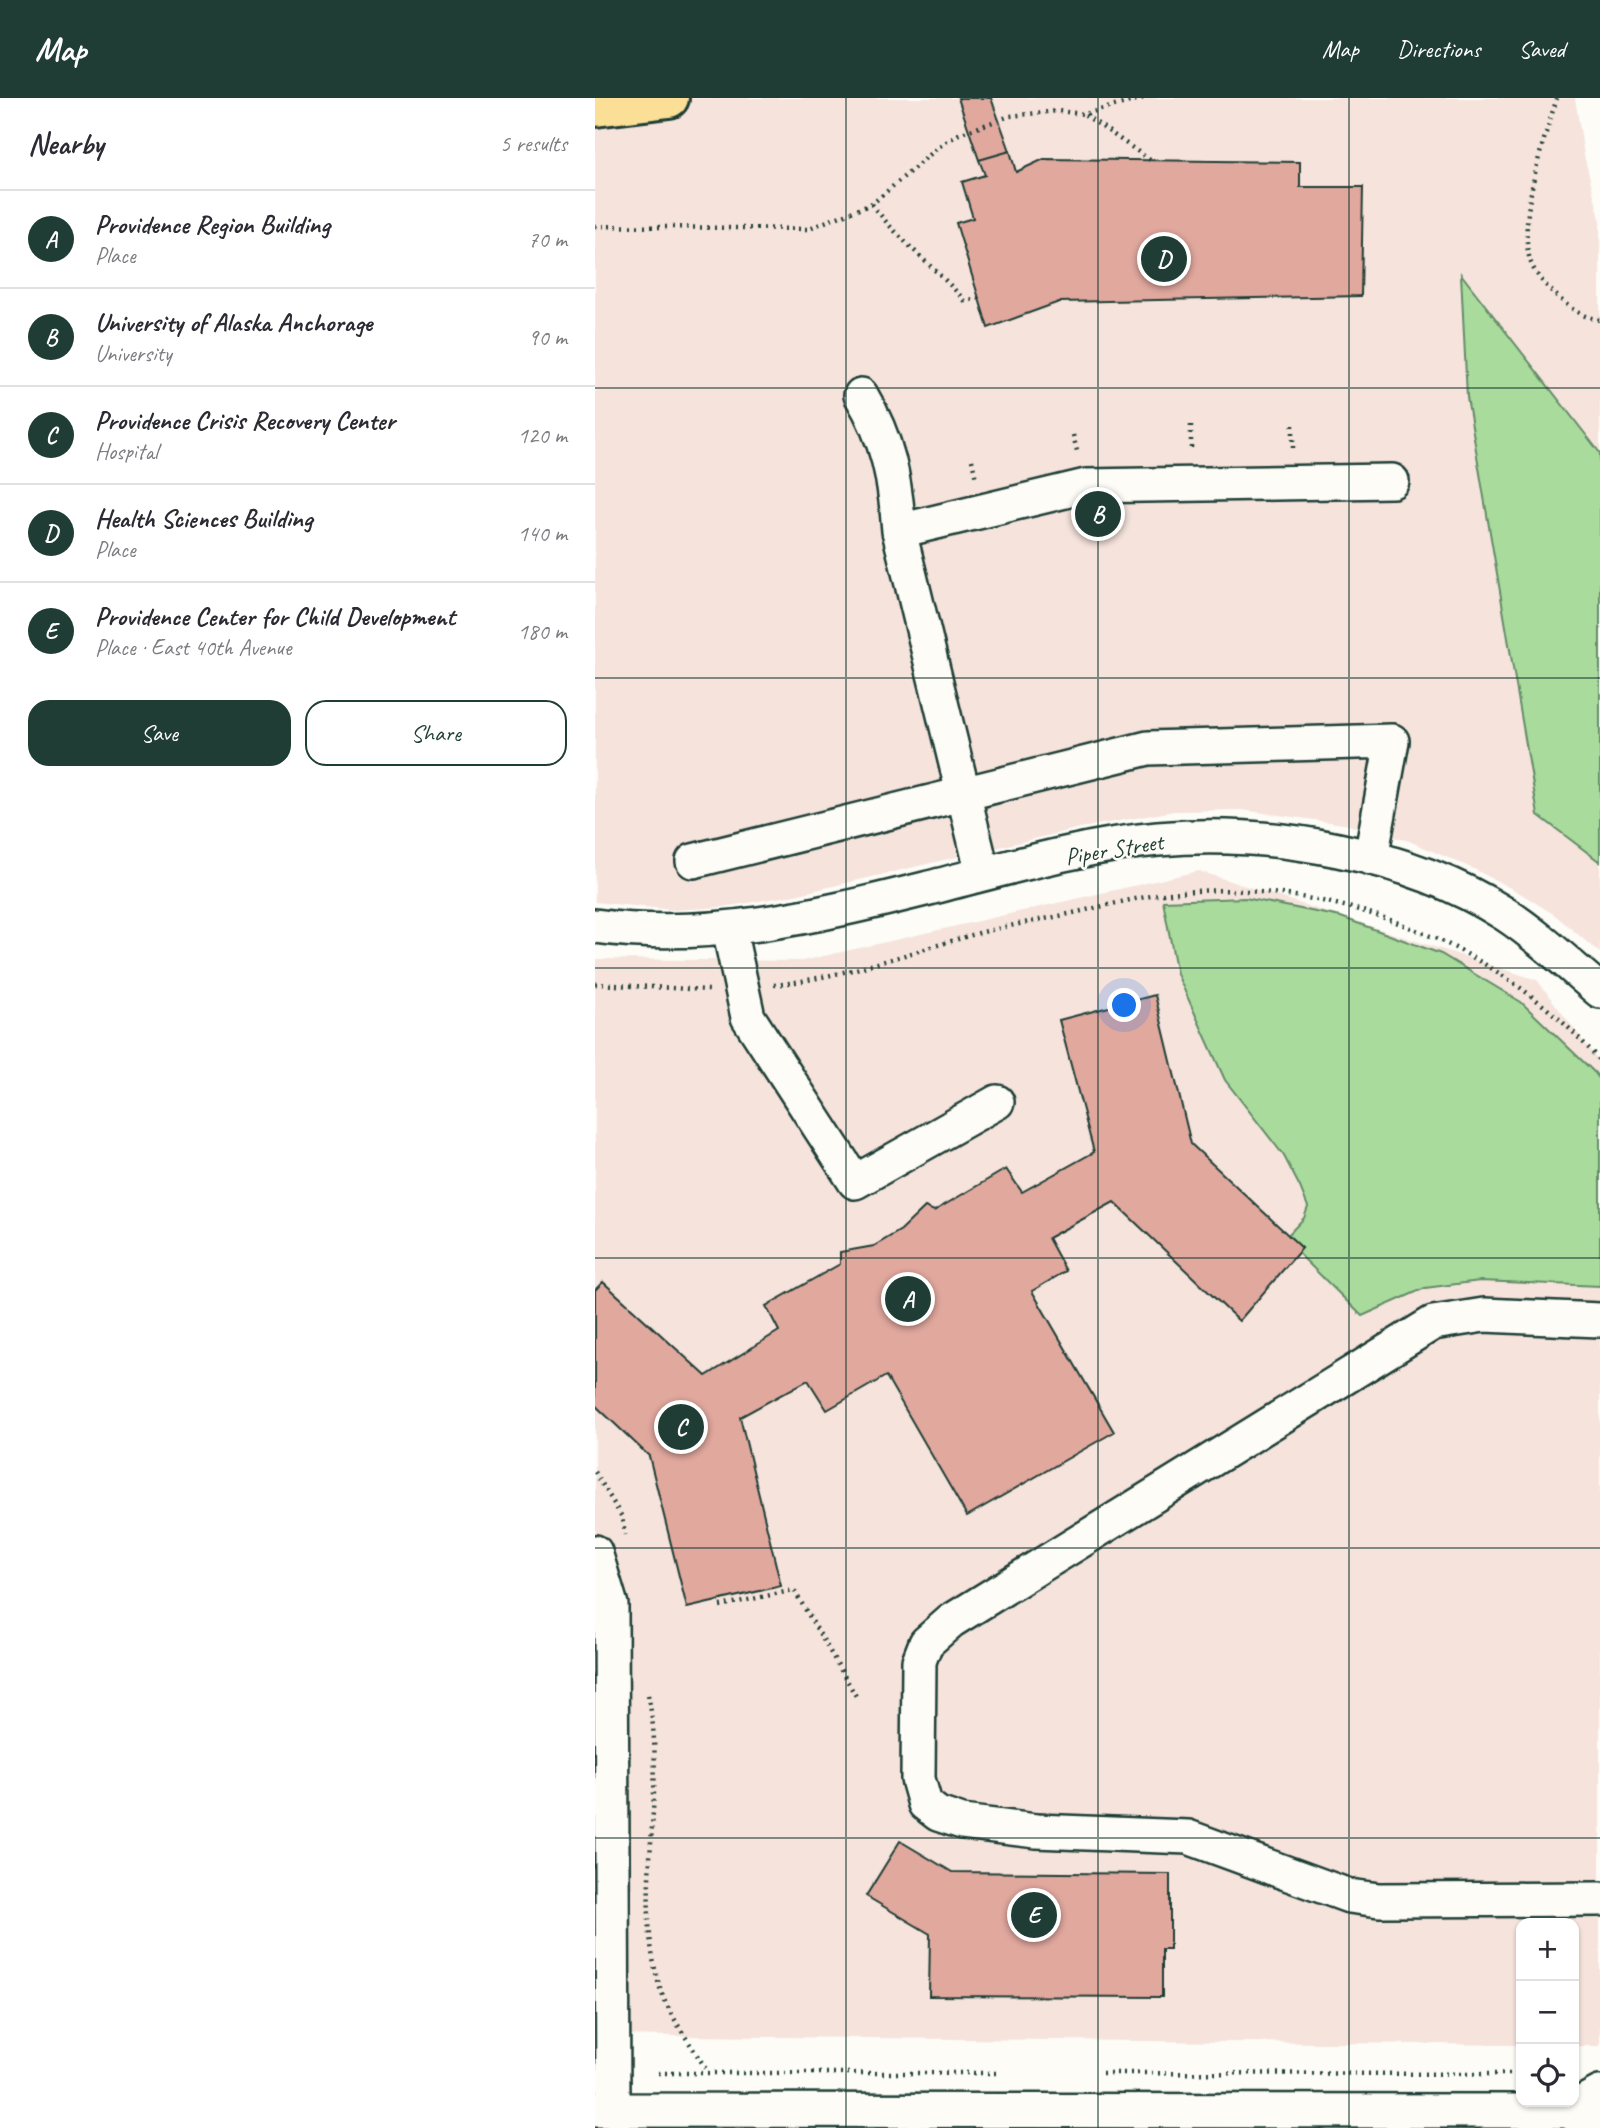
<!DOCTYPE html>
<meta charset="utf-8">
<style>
:root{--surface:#fff;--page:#f2f2f3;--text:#2b2b33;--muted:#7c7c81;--line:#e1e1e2;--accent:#1f3d34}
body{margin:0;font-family:Caveat,sans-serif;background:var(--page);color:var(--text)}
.controls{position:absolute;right:21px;bottom:21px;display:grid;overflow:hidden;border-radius:14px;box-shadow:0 2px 5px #0004}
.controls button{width:63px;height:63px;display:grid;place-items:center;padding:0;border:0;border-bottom:2px solid var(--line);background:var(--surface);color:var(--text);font:35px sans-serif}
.you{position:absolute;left:530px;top:908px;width:24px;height:24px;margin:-18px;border:5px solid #fff;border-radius:50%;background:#1a73e8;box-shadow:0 0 0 10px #1a73e833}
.badge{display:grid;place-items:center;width:46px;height:46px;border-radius:50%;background:var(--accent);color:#fff;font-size:23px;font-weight:700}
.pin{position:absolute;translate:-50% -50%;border:4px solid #fff;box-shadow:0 2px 7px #0006}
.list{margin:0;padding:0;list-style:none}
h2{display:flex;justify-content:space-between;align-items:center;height:91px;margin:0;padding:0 28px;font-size:30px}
h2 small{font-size:23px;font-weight:400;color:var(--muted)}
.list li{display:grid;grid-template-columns:46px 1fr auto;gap:21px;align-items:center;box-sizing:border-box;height:98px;padding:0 28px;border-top:2px solid var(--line)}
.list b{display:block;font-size:26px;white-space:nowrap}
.list p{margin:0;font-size:23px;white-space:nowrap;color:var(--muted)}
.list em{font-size:23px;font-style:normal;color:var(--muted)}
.actions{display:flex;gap:14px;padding:21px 28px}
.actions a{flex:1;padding:16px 0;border:2px solid var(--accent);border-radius:21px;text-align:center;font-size:24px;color:var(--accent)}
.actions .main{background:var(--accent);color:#fff}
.icon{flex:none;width:38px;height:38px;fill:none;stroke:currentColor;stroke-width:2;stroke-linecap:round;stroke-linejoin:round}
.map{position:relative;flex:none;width:1005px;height:2030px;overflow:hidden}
header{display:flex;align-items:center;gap:42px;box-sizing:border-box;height:98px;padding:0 35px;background:var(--accent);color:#fff}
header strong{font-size:33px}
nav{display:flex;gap:38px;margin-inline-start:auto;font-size:24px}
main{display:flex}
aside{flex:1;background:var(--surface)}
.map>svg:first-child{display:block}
.built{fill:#f5e3dc}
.green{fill:#a9db9c;stroke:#648c68;stroke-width:2}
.building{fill:#e1a89e;stroke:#1f3d34;stroke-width:2}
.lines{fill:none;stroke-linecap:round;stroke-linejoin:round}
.minor-casing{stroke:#1f3d34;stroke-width:38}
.major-casing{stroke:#1f3d34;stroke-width:44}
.path{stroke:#1f3d34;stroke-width:4.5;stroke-dasharray:2 5;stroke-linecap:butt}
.minor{stroke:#fdfcf7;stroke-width:33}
.major{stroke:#fbdf96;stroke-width:38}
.grid{fill:none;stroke:#1f3d34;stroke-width:2;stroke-opacity:0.55}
.labels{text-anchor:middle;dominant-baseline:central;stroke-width:5;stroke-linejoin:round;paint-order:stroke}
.street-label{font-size:24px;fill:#1f3d34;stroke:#fdfcf7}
</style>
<header>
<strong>Map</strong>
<nav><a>Map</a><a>Directions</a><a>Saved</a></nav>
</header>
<main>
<aside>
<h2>Nearby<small>5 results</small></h2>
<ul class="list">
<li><span class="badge">A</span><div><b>Providence Region Building</b><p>Place</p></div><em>70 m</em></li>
<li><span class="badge">B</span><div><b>University of Alaska Anchorage</b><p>University</p></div><em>90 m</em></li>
<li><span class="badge">C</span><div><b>Providence Crisis Recovery Center</b><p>Hospital</p></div><em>120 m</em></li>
<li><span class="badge">D</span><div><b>Health Sciences Building</b><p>Place</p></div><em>140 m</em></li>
<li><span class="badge">E</span><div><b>Providence Center for Child Development</b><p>Place · East 40th Avenue</p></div><em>180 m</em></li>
</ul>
<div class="actions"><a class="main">Save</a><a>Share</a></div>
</aside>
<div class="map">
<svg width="1005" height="2030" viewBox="0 0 1005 2030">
<rect width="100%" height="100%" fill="#fdfcf7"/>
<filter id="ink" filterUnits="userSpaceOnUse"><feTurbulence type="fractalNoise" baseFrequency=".0143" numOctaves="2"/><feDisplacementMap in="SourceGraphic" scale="14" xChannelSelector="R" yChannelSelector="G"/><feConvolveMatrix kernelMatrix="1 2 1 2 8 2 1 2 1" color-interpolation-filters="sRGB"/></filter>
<g filter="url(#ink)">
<path class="built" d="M 0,0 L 980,0 L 989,57 L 1005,121 L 1005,855 L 960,817 L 925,795 L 879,771 L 814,743 L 749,726 L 648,712 L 579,713 L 485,730 L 200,797 L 128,809 L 79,812 L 0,804 Z
M 604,773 L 942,882 L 1005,965 L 1005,1948 L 979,1948 L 979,1825 L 926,1825 L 926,1947 L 0,1937 L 0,861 L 207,863 Z"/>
<path class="green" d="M 866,176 L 1005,355 L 1005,764 L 943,717 L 872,299 Z
M 650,800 L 746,819 L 846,856 L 926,904 L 1000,975 L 1005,982 L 1005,1188 L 885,1183 L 830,1190 L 767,1218 L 703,1155 L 707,1150 L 693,1137 L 709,1120 L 713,1109 L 705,1089 L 689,1058 L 630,982 L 582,876 L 568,803 Z"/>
<path class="building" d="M 363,0 L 396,0 L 415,53 L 384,62 Z
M 415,53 L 421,74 L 449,61 L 705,64 L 705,89 L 768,89 L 766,198 L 464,204 L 393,230 L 361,125 L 378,120 L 367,84 L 390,77 L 384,62 Z
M 560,897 L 596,1046 L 707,1150 L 644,1223 L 519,1104 L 453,1140 L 471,1173 L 437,1193 L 519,1334 L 372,1418 L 291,1278 L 232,1312 L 213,1282 L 145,1319 L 186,1488 L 92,1510 L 54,1358 L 0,1307 L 0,1192 L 8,1184 L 111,1278 L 184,1233 L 171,1208 L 245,1166 L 245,1154 L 279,1148 L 306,1132 L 330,1109 L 339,1113 L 411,1071 L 427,1094 L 499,1054 L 464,922 Z
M 305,1743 L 357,1774 L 575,1776 L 575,1851 L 567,1851 L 567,1899 L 334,1898 L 335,1836 L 271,1798 Z"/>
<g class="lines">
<defs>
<path id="minor" d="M 266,297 C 293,342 300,381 304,433 L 388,776
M 304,433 L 491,388 L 797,383
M 98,763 L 553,650 L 797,643 L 776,760
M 0,828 C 112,844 222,818 330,791 C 406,772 484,748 563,741 C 675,731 814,755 910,816 C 944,838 974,867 1005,893
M 134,831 L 153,919 L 260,1084 L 402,1004
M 1005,1222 L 889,1217 L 838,1225 L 356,1523 L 331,1545 L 324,1563 L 323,1681 L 330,1706 L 343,1716 L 367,1724 L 441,1733 L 593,1739 L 754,1798 L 784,1802 L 1005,1801
M 0,1454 L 16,1507 L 18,2012
M 0,2012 L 972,2013 L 1005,2027
M 972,2013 L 1005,1995"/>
<path id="major" d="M 0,9 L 74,0"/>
</defs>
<use href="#minor" class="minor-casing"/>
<use href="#major" class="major-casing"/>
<path class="path" d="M 962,0 C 949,40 921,124 936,165 C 941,178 953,190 963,199 C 976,211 987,219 1005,222
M 490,17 L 555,62
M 277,106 C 304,143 340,169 370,203 L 384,200
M 0,128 L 212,131 L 277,106 L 345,48 L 364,36 L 415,18 L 463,13 L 490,16 L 549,0
M 596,327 L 596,354
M 698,327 L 698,351
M 478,337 L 483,357
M 377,362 L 381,381
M 0,886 L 114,892
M 179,887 C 249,879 316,854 384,835 C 415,827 447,822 478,815 C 510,808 543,799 576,795 C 731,778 903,843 1005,963
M 0,1374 L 27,1419 L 30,1437
M 125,1508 L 199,1492 L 261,1598
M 53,1597 C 74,1692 36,1797 65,1890 C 73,1916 98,1949 112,1973
M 63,1975 L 404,1975
M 507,1975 L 915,1976"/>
<use href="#minor" class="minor"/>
<use href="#major" class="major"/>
</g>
</g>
<path class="grid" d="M 251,0 L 251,2030M 503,0 L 503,2030M 754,0 L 754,2030M 0,290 L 1005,290M 0,580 L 1005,580M 0,870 L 1005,870M 0,1160 L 1005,1160M 0,1450 L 1005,1450M 0,1740 L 1005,1740"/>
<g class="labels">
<g class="street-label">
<text transform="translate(519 751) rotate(-9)">Piper Street</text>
</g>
</g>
</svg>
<div class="controls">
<button>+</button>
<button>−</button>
<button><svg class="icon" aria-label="locate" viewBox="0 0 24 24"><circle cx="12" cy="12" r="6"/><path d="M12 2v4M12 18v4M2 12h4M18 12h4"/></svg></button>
</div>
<div class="you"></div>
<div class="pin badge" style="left:313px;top:1201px">A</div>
<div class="pin badge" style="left:503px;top:416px">B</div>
<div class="pin badge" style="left:86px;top:1329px">C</div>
<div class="pin badge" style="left:569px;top:161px">D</div>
<div class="pin badge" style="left:439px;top:1817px">E</div>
</div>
</main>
